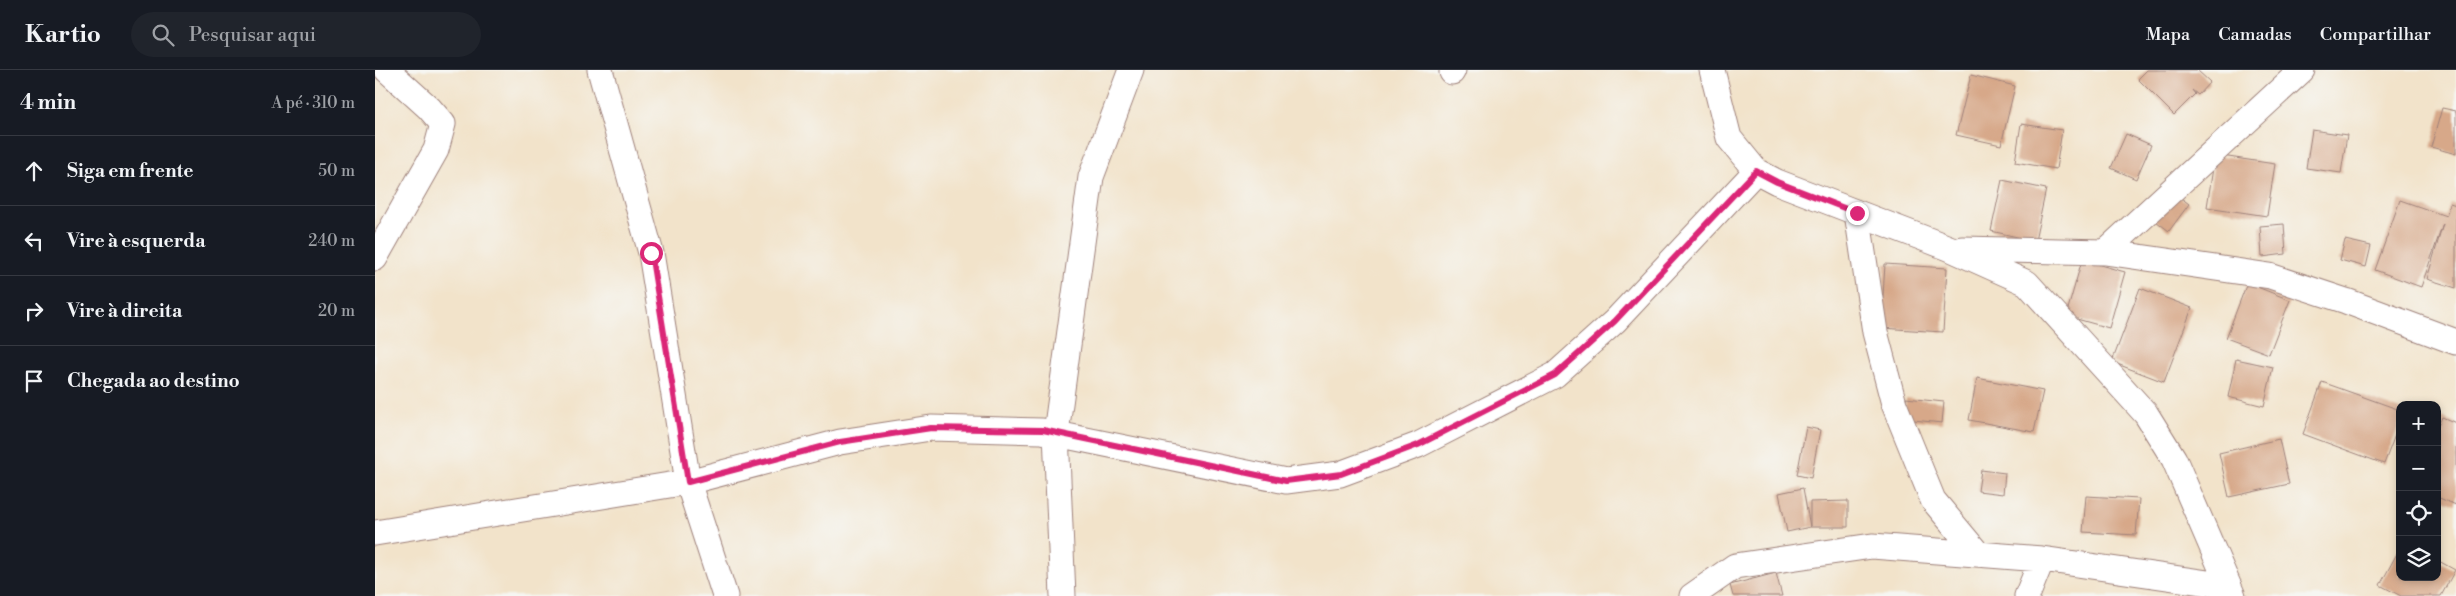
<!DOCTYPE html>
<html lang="pt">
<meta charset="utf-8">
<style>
:root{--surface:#171b24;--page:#20242c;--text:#f1f3f6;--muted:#9ea1a6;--line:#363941}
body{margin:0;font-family:"Libre Bodoni",serif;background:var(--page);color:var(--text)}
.controls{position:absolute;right:15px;bottom:15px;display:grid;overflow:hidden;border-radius:10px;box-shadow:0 2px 8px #0003}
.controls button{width:45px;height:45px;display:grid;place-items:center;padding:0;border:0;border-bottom:1px solid var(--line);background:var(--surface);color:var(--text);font:25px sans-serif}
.stop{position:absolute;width:15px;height:15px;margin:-11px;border:4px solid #db2777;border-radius:50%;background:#fff}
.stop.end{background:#db2777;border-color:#fff;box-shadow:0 1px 5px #0008}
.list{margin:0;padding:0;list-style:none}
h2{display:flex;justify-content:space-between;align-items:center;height:65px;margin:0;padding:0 20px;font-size:21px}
h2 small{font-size:16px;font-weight:400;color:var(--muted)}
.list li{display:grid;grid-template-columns:32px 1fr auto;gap:15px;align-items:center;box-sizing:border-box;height:70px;padding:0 20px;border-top:1px solid var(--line)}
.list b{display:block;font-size:19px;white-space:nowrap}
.list em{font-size:16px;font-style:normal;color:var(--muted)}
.icon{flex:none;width:28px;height:28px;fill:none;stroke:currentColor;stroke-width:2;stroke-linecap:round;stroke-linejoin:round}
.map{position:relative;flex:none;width:2081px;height:526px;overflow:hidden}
header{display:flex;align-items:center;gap:30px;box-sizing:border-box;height:70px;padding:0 25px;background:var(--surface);border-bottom:1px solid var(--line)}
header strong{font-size:24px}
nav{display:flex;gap:28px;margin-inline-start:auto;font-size:18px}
.search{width:350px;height:45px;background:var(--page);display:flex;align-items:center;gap:12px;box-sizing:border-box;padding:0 18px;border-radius:28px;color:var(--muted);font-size:19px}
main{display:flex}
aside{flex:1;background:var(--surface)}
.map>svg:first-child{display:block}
.building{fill:#d7a889}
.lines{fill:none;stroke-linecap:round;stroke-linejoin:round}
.minor-casing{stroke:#9e817a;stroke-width:27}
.minor{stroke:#fff;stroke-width:25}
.route{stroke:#db2777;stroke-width:6}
</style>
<header>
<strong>Kartio</strong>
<div class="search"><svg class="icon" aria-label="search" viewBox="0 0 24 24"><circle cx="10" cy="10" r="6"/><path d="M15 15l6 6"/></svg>Pesquisar aqui</div>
<nav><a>Mapa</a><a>Camadas</a><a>Compartilhar</a></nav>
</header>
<main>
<aside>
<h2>4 min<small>A pé · 310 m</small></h2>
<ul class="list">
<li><svg class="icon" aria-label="ahead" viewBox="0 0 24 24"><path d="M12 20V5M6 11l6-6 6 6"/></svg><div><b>Siga em frente</b></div><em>50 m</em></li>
<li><svg class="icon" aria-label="left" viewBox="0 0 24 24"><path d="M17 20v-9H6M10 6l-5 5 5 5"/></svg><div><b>Vire à esquerda</b></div><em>240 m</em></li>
<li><svg class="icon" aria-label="right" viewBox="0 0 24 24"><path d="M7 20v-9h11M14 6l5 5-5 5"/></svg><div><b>Vire à direita</b></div><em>20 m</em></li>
<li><svg class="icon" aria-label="arrive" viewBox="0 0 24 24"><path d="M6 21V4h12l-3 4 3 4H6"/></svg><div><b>Chegada ao destino</b></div></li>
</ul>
</aside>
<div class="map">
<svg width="2081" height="526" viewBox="0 0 2081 526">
<rect width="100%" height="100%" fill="#f6f6f2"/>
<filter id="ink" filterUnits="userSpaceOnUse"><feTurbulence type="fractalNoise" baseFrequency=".02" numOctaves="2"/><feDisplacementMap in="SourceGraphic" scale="10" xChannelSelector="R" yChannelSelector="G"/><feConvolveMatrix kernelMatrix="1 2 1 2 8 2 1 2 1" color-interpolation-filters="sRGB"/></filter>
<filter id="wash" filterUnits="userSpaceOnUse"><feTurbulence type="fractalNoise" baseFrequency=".0096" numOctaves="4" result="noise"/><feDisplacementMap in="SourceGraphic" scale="20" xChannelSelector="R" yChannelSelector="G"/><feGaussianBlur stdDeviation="1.12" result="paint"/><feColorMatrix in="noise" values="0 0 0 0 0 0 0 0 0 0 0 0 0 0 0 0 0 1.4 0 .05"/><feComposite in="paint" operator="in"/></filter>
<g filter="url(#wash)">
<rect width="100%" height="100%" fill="#f2e3ca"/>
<g id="blocks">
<path class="building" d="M 1772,0 L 1822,0 L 1835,12 L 1823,25 L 1817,20 L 1820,24 L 1799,45 L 1763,9 Z
M 1596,5 L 1640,16 L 1626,75 L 1581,65 Z
M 2067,38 L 2081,41 L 2081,84 L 2056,77 Z
M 1646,54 L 1687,60 L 1681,99 L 1640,92 Z
M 1937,60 L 1972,65 L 1966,103 L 1931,98 Z
M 1751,64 L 1776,75 L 1761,109 L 1736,98 Z
M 1840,85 L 1900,94 L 1892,146 L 1832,137 Z
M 1627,110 L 1671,119 L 1660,171 L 1616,161 Z
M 1789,115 L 1814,134 L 1794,161 L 1769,142 Z
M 2025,130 L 2071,146 L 2075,133 L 2081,135 L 2081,218 L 2052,209 L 2068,154 L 2046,217 L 2000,200 Z
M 1909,154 L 1911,184 L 1887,187 L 1885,156 Z
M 1970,170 L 1996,176 L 1991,197 L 1965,190 Z
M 1707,190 L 1750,202 L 1734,258 L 1691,246 Z
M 1510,194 L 1572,198 L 1568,262 L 1506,258 Z
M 1872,213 L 1915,230 L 1894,284 L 1851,268 Z
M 1765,218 L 1817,238 L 1789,312 L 1737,292 Z
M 1861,289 L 1898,297 L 1889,336 L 1853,327 Z
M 1602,308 L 1668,321 L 1659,362 L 1594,350 Z
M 1947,312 L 2025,340 L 2025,352 L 2009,394 L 1928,364 Z
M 1531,328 L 1569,332 L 1567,353 L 1529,349 Z
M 2067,347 L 2081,353 L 2081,435 L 2062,427 L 2062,359 Z
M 1431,357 L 1445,360 L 1436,408 L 1422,405 Z
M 1904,369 L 1914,414 L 1854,427 L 1844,383 Z
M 1606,400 L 1630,403 L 1628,424 L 1603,421 Z
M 1428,418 L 1435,457 L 1412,462 L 1404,423 Z
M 1711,426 L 1764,429 L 1761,465 L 1708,462 Z
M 1473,431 L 1473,457 L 1435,457 L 1435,432 Z
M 2025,478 L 2025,507 L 2062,507 L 2062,490 L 2080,500 L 2066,526 L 2026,526 L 2005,515 Z
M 1401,503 L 1407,526 L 1358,526 L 1355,515 Z"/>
</g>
</g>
<g filter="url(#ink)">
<use href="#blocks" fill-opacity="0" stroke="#9e817a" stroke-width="1"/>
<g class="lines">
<defs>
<path id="minor" d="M 225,0 L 276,183 L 313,412 L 350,526
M 1337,0 L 1354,68 L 1381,101 L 1402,112 L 1574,178 L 1652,213 L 1771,344 L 1799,389 L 1858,526
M 1077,2 L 1078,0
M 1482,143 L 1500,262 L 1519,334 L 1558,430 L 1603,484
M 1587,179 L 1730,182 L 1895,206 L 1971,231 L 2081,272
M 1730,182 L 1927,0
M 0,188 L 61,80 L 68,54 L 54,38 L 12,0
M 0,463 L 313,412 L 465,372 L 556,358 L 667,361 L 911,411 L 965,404 L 1043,375 L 1180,305 L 1240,251 L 1381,101
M 688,526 L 681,363 L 716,107 L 756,0
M 1317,526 L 1360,496 L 1497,476 L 1667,489 L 1854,516
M 1652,526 L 1667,489"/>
</defs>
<use href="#minor" class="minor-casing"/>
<use href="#minor" class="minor"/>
</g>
</g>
<g class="lines" filter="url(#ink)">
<path class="route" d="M 276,183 L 313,412 L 465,372 L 556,358 L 668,360 L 911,411 L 966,404 L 1043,375 L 1180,305 L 1240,251 L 1381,101 L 1402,112 L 1482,143"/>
</g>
</svg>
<div class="controls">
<button>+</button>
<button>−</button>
<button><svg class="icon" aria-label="locate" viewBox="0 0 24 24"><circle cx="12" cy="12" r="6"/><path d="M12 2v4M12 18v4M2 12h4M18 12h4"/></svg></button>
<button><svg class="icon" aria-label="layers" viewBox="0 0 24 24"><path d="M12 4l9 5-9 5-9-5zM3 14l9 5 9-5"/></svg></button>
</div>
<div class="stop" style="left:276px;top:183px"></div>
<div class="stop end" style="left:1482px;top:143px"></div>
</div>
</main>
